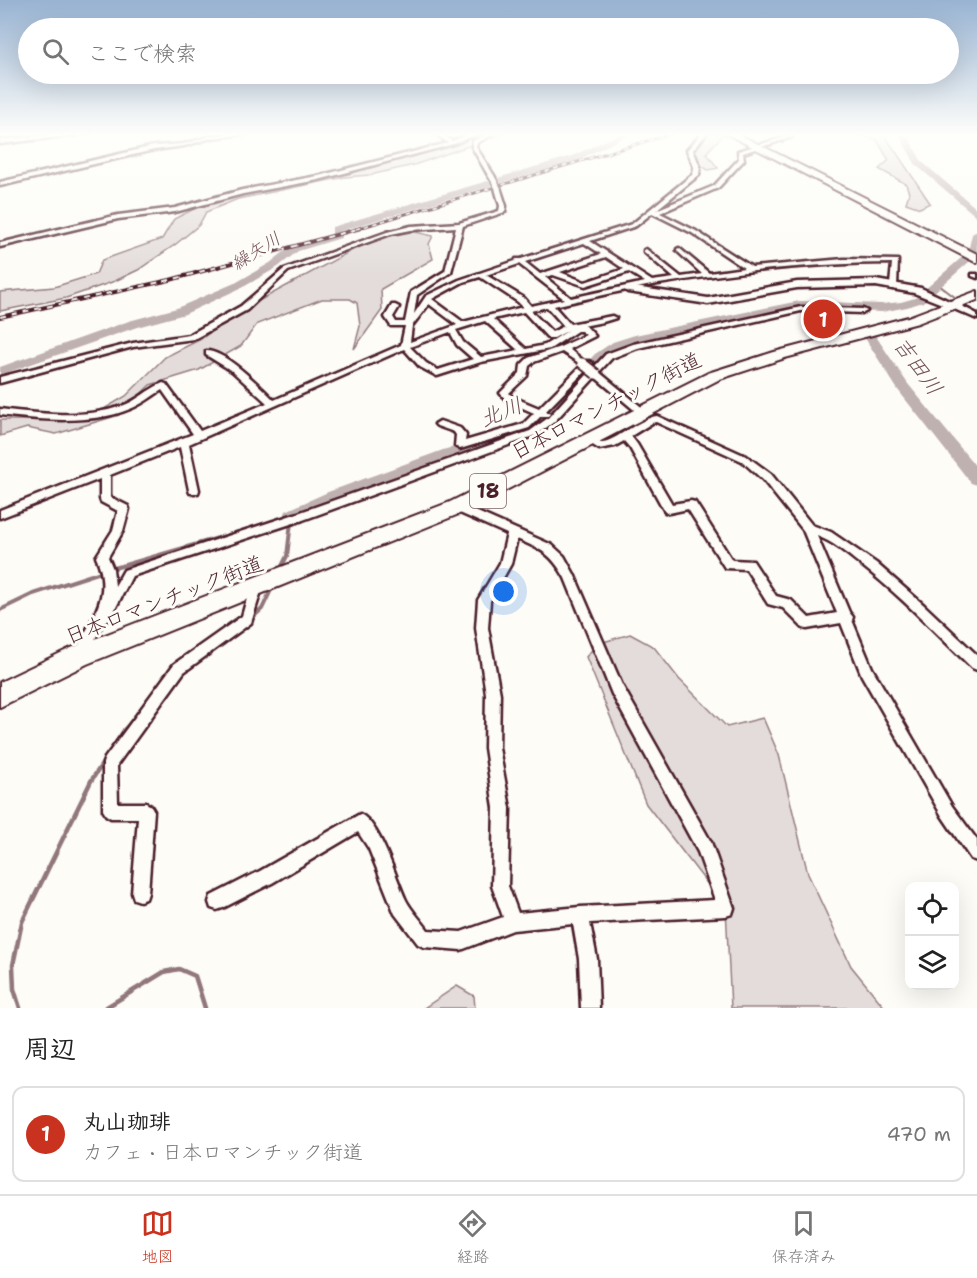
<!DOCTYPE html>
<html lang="ja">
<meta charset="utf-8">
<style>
:root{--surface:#fff;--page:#f2f2f2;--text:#222;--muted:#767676;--line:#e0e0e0;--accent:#c8321e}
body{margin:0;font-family:"Shantell Sans","Klee One",sans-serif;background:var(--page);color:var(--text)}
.controls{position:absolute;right:18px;bottom:18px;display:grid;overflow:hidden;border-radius:12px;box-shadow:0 6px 24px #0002}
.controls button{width:54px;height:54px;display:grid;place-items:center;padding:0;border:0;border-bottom:2px solid var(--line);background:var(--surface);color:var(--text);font:30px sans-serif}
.you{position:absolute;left:504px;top:592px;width:21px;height:21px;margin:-15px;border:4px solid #fff;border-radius:50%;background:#1a73e8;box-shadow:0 0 0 9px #1a73e833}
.badge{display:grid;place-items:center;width:39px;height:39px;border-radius:50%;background:var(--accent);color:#fff;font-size:20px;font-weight:700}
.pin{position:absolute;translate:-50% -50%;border:3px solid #fff;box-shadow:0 2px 6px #0006}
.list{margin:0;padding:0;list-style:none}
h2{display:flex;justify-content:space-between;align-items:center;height:78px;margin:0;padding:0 24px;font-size:26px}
h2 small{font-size:20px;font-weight:400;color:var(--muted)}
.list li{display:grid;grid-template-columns:39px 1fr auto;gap:18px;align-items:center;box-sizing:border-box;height:96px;margin:0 12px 12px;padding:0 12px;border:2px solid var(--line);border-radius:12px}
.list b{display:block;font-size:22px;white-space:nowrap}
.list p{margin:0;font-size:20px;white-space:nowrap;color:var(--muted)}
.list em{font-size:20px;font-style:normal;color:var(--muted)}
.icon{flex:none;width:33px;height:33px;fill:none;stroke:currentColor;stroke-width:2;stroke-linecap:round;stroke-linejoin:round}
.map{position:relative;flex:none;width:977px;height:1008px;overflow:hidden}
.search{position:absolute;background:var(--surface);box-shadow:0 6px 24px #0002;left:18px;right:18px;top:18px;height:66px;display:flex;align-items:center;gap:15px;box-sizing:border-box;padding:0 21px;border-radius:33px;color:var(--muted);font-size:22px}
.sheet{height:186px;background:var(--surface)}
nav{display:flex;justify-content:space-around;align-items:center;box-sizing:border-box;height:84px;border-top:2px solid var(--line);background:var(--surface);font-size:16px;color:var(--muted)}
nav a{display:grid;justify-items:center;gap:3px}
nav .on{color:var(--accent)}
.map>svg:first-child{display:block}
.green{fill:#e3dcda;stroke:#967e82;stroke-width:1.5}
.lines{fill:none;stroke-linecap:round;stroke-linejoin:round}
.stream-far2{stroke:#91777b;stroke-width:2}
.stream-far1{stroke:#91777b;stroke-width:4}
.stream{stroke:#91777b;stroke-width:4.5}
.river{fill:#c0b1b1;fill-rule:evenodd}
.street-casing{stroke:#4a1f2b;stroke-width:5}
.secondary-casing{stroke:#4a1f2b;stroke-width:5}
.highway-casing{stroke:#4a1f2b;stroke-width:4}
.street{fill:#fdfcf7;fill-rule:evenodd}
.secondary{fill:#fdfcf7;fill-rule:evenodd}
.highway{fill:#fdfcf7;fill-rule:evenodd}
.rail-far1-casing{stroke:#4a1f2b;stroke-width:3}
.rail-casing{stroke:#4a1f2b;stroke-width:4}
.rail-far1{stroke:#fdfcf7;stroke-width:1.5;stroke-dasharray:4.5;stroke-linecap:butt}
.rail{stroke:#fdfcf7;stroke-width:2;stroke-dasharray:6;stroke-linecap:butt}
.street-bridge-far1-casing{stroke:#4a1f2b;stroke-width:8;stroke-linecap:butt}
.street-bridge-casing{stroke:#4a1f2b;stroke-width:13;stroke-linecap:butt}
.street-bridge-far1{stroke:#fdfcf7;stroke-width:5}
.street-bridge{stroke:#fdfcf7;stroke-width:9}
.labels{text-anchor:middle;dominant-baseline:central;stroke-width:6;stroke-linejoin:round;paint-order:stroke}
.far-water-label{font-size:18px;font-style:italic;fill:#73525a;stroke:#fdfcf7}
.shield{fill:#fdfcf7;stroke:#806168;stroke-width:1.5}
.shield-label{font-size:20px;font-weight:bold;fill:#4a1f2b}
.street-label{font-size:21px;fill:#4a1f2b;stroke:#fdfcf7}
.water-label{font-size:22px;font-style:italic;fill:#73525a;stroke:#fdfcf7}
</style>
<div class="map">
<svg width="977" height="1008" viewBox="0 0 977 1008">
<rect width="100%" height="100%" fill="#fdfcf7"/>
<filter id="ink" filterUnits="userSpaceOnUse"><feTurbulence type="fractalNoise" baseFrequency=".0167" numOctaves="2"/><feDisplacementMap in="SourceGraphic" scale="12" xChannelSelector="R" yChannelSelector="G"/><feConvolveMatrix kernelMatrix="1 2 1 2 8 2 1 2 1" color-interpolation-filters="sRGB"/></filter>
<g filter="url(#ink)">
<path class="green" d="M 483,133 L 506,133 L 414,165 L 370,175 L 345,177 L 238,199 L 206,212 L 199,225 L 176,244 L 138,270 L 115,281 L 66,298 L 0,311 L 0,292 L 54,287 L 96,274 L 102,260 L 162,239 L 174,219 L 226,193 L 323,173 L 366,167 L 377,161 L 442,146 Z
M 709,133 L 736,133 L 722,136 L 706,153 L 718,168 L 708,170 L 700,165 L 694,148 Z
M 845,133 L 880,133 L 886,137 L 930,203 L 920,208 L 906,203 L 909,193 L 906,184 L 879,169 L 889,160 L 876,139 Z
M 411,231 L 433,236 L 429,244 L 433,259 L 381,289 L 382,310 L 354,349 L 360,326 L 357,303 L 350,299 L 322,299 L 257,324 L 241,346 L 199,370 L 150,385 L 119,415 L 56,434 L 27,428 L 0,436 L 0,420 L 54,420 L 99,412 L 126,396 L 165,357 L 201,339 L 233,315 L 371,240 Z
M 630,634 L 654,647 L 679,679 L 727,727 L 763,718 L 779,755 L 808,874 L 851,966 L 885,1008 L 731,1008 L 726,908 L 646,804 L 586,657 L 597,644 Z
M 457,986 L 474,996 L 475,1008 L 424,1008 Z"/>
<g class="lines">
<path class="stream-far2" d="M 939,285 L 977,314"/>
<path class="stream-far1" d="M 281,568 L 287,556 L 291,522
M 111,569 L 266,524
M 0,610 L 33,594 L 104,571
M 251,619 L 262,609 L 272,588
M 124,730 L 144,706"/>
<path class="stream" d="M 20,1008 L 14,989 L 13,965 L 22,922 L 91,781 L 125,729
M 105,1008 L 164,972 L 179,969 L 195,976 L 205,1008"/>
<path class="river" d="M 622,133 L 632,133 L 578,160 L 340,231 L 341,238 L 298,251 L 278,267 L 245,286 L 185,314 L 137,327 L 0,375 L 0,367 L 129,321 L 177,308 L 237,282 L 270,263 L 290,247 L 332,234 L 332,227 L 572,156 Z
M 898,133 L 906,133 L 922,162 L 977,209 L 977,217 L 916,165 Z
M 977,231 L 977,255 L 923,302 L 907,307 L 882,312 L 799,309 L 638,342 C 595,357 576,398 543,426 C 523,444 478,449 453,458 C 422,469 392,481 362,492 C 346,498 299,525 286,521 L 284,516 L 286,511 L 328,492 L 443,450 L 511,430 L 532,421 L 595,354 L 613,342 L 635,335 L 799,301 L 882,304 L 901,302 L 915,298 L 968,252 L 972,234 Z
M 869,331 L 873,332 L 908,384 L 977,468 L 977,485 L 971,483 L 898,390 L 863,335 Z"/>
<defs>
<path id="street" d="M 237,133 L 254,133 L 211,138 L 184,146 L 154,150 L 0,186 L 0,182 L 154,146 L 184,144 L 211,136 Z
M 435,133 L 440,133 L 452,141 L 473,133 L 479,133 L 454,144 L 318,180 L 243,194 L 175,212 L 118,219 L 0,247 L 0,243 L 118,215 L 175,208 L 242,190 L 318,176 L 448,143 Z
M 489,133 L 495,133 L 477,143 L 476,147 L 495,177 L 492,179 L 489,177 L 472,147 L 473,141 Z
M 702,133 L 707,133 L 693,150 L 700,167 L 699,175 L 656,210 L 714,186 L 739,159 L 738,151 L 792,135 L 792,137 L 743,153 L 744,160 L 718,188 L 660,213 L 696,231 L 752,267 L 844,259 L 898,260 L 897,287 L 890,285 L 892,263 C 812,263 732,272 652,285 C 619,291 586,299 554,306 L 570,324 L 612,316 L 616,318 L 603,322 L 583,326 L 586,326 L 595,336 L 569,349 L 585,362 L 589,361 L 593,363 L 546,411 L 550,414 L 548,416 L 541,416 L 529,428 L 460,449 L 455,446 L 456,435 L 454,432 L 437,426 L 435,424 L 440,421 L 460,428 L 466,435 L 465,441 L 523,424 L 534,413 L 507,401 L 500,393 L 520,373 L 521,365 L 528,358 L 560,347 L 586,335 L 581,331 L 577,331 L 550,349 L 481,362 L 437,376 L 420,367 L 404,349 L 189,444 L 199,490 L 198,493 L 190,493 L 189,490 L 180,447 L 110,475 L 110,497 L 128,506 L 129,509 L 123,531 L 108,557 L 113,569 L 115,586 L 124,570 L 295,514 L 530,431 L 548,418 L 606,354 L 633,344 L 801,307 L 863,309 L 867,311 L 863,313 L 801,311 L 638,348 L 612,358 L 599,372 L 645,410 L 647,412 L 645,414 L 639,414 L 595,377 L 554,422 L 536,435 L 303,520 L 132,576 L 110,619 L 103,623 L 86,657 L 81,659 L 76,657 L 75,653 C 90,619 114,596 96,557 L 113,530 L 118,511 L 101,502 L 100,499 L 100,479 L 0,518 L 0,510 L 193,434 L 162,390 C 151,397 141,405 130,409 C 92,425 39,420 0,415 L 0,409 C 39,414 84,419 122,406 C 137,401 148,389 163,383 L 166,384 L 200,431 L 267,403 L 232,371 L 206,355 L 206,351 C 224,350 260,386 274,400 L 401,345 L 405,326 L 391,326 L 385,317 L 392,305 L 395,305 L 399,307 L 393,317 L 396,322 L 405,322 L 411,292 L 445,271 L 456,227 L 411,230 L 391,234 L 288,271 L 247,310 L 194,339 L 133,347 L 0,383 L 0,377 L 133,343 L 189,335 L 241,306 L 284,269 L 387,232 L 411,226 L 459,223 L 499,211 L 500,206 L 495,188 L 500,187 L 506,206 L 505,212 L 463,226 L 451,272 L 417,295 L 414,314 L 426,296 L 459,280 L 515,261 L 516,259 L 521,259 L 632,224 L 693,174 L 694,167 L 687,150 ZM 652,213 L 692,233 L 744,268 L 709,273 L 679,248 L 677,249 L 677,251 L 702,274 L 681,277 L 646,249 L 644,250 L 644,252 L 674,278 L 652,281 L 590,241 L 636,226 ZM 584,243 L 601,254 L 540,274 L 525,262 ZM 606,257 L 624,269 L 585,282 L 560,272 ZM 519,264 L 564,299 L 531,306 L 524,298 L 486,275 ZM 629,272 L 645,282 L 571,298 L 545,277 L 553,275 L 585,286 ZM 480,277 L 518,302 L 523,307 L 463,322 L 432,299 L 463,282 ZM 429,304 L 457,325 L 410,342 L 412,326 ZM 547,307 L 564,326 L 552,332 L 531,311 ZM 524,312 L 548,338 L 554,338 L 569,330 L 545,345 L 526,349 L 493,319 ZM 485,321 L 518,350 L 481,357 L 463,342 L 456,330 ZM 450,332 L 457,345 L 473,359 L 438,370 L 426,363 L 410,347 ZM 562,352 L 582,365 L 539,408 L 513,397 L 509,393 L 527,376 L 529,366 L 534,362 Z
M 972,274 L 977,274 L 977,278 L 972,276 Z
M 952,304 L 958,304 L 977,314 L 977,319 L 952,308 Z
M 657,416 L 748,457 L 771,474 L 812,525 L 831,532 L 876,563 L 924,605 L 977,655 L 977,670 L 972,668 C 936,633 900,595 860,564 C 846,553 833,542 817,536 L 849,612 L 853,617 L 852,620 L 872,668 L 952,806 L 977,840 L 977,861 L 971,859 L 942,816 L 862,676 L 841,623 L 807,629 L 803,628 L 783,608 L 768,604 L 746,569 L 725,568 L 688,509 L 669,513 L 665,512 L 630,448 L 624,441 L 615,446 L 599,449 L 583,439 L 588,436 C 592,437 597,442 601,442 C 612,444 640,418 657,416 ZM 656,422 L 742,461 L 763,480 L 803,530 L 837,613 L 809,618 L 791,600 L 776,596 L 753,561 L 732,560 L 695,502 L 691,501 L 672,504 L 637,444 L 631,436 L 652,423 Z
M 457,503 L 552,545 L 564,556 L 574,574 L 622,685 L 711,842 L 734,908 L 732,914 L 726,916 L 590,923 L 597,959 L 599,1008 L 581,1008 L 579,959 L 573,924 L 513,930 L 461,950 L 424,947 L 418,944 L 395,914 L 369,849 L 358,832 L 272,883 L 223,908 L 217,910 L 211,908 L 209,902 L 211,896 L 260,871 L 360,814 C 380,823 396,879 406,900 C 411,910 421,920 428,930 L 461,932 L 503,917 L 492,886 L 494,808 L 485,748 L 486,694 L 476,628 L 478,600 L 500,563 L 507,534 L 453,510 L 452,507 L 453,504 ZM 517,539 C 542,550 551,553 565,578 L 612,694 L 698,852 L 715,900 L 580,907 L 518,913 L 508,886 L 510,808 L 499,748 L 500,694 L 488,628 L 490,601 L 511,564 Z
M 256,583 L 260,584 L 262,588 L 251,623 L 184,672 L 117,765 L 118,803 L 146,803 L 151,806 L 154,811 L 148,893 L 146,899 L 140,901 L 134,899 L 132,893 L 138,818 L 111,818 L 106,815 L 103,810 L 103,763 L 105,758 L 174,664 L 242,616 L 250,588 L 252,584 Z"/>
<path id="secondary" d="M 67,133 L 91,133 L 0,144 L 0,140 Z
M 876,280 L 921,288 L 960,306 L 955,309 L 914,293 L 876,286 L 797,288 L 708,304 L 628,292 L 623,289 L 628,286 L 708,298 L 797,282 Z"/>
<path id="highway" d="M 725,133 L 736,133 L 977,254 L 977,263 Z
M 977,291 L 977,300 L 918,323 L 785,358 L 720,379 L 464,512 L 87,664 L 0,707 L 0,682 L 71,648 L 450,502 L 708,373 L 774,352 L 908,317 Z"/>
</defs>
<use href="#street" class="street-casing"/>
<use href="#secondary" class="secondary-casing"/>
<use href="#highway" class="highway-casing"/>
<use href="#street" class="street"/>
<use href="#secondary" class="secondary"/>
<use href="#highway" class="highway"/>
<defs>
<path id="rail-far1" d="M 356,229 L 673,133"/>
<path id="rail" d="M 0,317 L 170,280 L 361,228"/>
</defs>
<use href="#rail-far1" class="rail-far1-casing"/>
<use href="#rail" class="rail-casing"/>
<use href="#rail-far1" class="rail-far1"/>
<use href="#rail" class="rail"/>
<defs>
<path id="street-bridge-far1" d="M 492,177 L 498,188"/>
<path id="street-bridge" d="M 582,363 L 596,374"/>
</defs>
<use href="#street-bridge-far1" class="street-bridge-far1-casing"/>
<use href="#street-bridge" class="street-bridge-casing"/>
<use href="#street-bridge-far1" class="street-bridge-far1"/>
<use href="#street-bridge" class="street-bridge"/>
</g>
</g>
<linearGradient id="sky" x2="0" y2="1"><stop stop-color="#98b3d2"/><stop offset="0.49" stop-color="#fefefb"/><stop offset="1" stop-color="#fefefb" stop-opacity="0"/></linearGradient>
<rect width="977" height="274" fill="url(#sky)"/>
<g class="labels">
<g class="far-water-label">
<text transform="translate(256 251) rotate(-32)">繰矢川</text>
</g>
<rect class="shield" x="470" y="474" width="36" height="34" rx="4.5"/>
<g class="shield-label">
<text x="488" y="491">18</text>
</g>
<g class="street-label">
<text transform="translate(606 406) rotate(-27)">日本ロマンチック街道</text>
<text transform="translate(164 600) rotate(-21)">日本ロマンチック街道</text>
</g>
<g class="water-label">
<text transform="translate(918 366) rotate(54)">吉田川</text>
<text transform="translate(501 412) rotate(-22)">北川</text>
</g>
</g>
</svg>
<div class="controls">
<button><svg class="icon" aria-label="locate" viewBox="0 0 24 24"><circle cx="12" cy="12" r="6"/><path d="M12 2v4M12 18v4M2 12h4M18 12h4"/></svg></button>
<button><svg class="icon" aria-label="layers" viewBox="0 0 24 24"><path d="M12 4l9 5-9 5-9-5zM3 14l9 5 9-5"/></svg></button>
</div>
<div class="you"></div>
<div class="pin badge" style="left:823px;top:319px">1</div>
<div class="search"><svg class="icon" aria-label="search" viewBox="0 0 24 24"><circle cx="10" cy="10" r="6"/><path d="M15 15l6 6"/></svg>ここで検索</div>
</div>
<section class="sheet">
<h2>周辺<small></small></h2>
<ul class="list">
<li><span class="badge">1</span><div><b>丸山珈琲</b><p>カフェ · 日本ロマンチック街道</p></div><em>470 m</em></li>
</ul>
</section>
<nav>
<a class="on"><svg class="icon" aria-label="map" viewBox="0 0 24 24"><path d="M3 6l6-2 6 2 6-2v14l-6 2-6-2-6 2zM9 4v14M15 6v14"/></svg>地図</a>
<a><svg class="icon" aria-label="directions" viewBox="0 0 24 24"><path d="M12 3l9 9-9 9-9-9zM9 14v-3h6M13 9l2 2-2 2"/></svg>経路</a>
<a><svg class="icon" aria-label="saved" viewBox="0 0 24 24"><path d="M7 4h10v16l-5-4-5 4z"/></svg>保存済み</a>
</nav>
